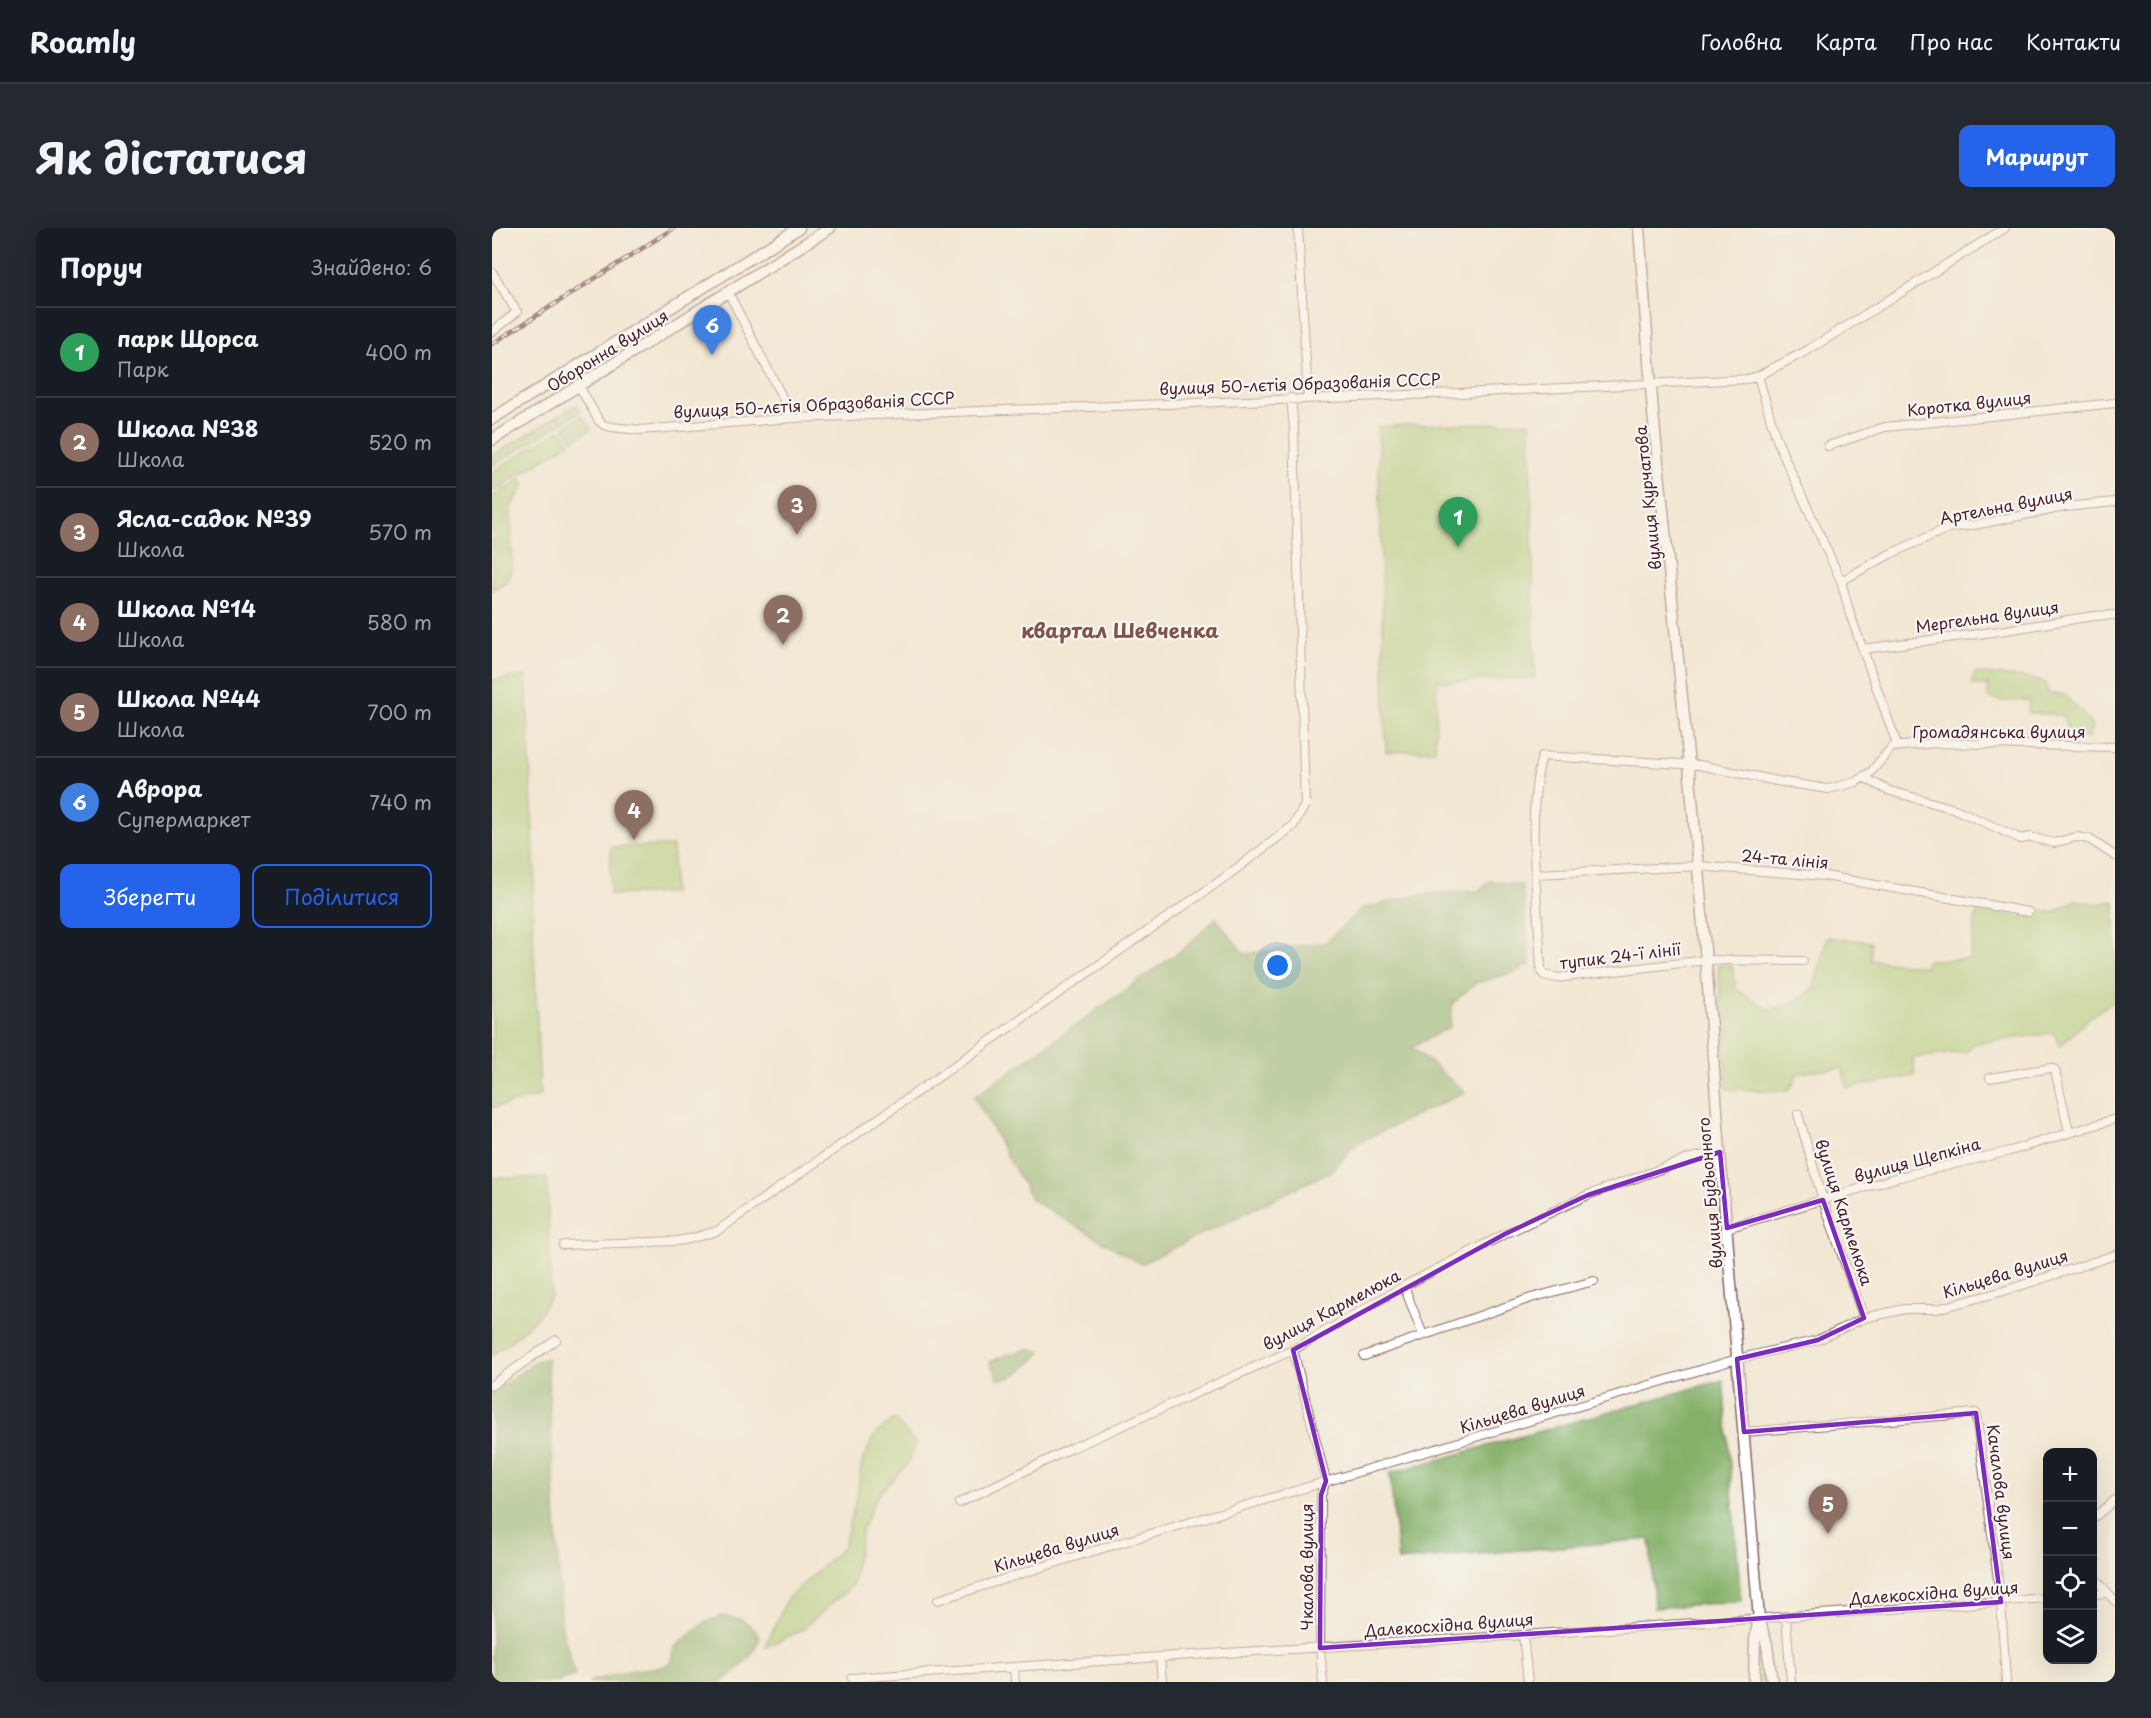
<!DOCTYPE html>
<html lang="uk">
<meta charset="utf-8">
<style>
:root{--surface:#171b24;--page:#242831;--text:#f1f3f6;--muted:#9ea1a6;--line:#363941;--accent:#2563eb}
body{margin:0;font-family:"Playpen Sans",sans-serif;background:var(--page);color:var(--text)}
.controls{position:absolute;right:18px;bottom:18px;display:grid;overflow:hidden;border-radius:12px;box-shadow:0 6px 24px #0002}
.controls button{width:54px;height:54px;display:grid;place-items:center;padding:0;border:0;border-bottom:2px solid var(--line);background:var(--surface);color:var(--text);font:30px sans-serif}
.you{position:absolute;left:786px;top:738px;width:21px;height:21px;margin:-15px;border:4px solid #fff;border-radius:50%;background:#1a73e8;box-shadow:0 0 0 9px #1a73e833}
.badge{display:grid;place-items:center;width:39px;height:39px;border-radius:50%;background:var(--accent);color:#fff;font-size:20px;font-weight:700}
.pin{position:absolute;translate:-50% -50px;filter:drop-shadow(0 2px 3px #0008)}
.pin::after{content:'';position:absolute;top:32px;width:21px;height:18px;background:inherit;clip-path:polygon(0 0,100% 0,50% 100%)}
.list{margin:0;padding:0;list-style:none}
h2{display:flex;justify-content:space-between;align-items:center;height:78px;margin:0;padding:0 24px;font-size:26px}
h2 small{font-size:20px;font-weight:400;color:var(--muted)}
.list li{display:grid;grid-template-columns:39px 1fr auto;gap:18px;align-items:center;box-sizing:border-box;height:90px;padding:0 24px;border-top:2px solid var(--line)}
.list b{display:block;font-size:22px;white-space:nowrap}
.list p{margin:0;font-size:20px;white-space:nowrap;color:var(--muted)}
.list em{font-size:20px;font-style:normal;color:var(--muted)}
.actions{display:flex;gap:12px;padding:18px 24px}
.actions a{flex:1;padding:14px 0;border:2px solid var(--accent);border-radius:12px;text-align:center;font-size:21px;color:var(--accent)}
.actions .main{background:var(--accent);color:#fff}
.icon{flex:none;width:33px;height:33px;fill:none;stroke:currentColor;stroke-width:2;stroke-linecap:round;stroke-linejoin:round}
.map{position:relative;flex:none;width:1623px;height:1454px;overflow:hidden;border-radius:12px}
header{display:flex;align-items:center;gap:36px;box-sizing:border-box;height:84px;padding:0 30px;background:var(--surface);border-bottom:2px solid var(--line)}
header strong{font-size:28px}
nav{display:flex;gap:33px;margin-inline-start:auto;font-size:21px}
.intro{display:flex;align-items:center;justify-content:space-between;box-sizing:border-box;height:144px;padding:0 36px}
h1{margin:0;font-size:42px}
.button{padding:15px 27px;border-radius:12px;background:var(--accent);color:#fff;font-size:21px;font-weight:700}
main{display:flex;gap:36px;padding:0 36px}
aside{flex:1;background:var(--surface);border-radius:12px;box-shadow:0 6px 24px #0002}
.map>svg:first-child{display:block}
.green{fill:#a6cc76;stroke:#787650;stroke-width:1.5}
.forest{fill:#84b067;stroke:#676849;stroke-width:1.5}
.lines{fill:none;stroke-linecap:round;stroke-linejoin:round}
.minor-casing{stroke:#856566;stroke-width:10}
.major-casing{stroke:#856566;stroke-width:13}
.minor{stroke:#fff;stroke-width:8}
.major{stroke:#fff;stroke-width:10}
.rail-casing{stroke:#4a1f2b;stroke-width:4.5}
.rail{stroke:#f6f6f2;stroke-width:2;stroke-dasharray:7;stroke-linecap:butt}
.marked{fill:none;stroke:#7b2cbf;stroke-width:4.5;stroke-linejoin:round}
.labels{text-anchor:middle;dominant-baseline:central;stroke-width:4.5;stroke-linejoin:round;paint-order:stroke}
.street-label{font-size:16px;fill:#4a1f2b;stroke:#f6f6f2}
.quarter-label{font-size:20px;font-weight:bold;fill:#7f544a;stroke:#f6f6f2}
</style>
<header>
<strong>Roamly</strong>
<nav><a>Головна</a><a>Карта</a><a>Про нас</a><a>Контакти</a></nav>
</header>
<div class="intro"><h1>Як дістатися</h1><a class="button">Маршрут</a></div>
<main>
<aside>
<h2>Поруч<small>Знайдено: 6</small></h2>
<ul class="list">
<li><span class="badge" style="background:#2e9e5b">1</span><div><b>парк Щорса</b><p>Парк</p></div><em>400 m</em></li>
<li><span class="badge" style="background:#8d6e63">2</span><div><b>Школа №38</b><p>Школа</p></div><em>520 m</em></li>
<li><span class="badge" style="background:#8d6e63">3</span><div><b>Ясла-садок №39</b><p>Школа</p></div><em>570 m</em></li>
<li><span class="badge" style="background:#8d6e63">4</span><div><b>Школа №14</b><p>Школа</p></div><em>580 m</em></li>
<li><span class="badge" style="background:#8d6e63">5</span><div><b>Школа №44</b><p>Школа</p></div><em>700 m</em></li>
<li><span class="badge" style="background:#3f7fe0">6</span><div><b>Аврора</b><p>Супермаркет</p></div><em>740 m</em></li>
</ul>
<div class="actions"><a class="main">Зберегти</a><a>Поділитися</a></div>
</aside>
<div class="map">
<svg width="1623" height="1454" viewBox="0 0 1623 1454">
<rect width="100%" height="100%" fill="#f6f6f2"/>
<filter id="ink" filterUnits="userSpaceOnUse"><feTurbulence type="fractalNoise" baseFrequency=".0167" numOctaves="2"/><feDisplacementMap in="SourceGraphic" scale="12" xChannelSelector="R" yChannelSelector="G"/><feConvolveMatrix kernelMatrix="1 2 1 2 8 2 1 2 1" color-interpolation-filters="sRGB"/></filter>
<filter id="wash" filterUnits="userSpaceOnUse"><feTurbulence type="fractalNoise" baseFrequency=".008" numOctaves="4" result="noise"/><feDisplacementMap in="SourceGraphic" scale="24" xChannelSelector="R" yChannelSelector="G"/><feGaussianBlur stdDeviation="1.35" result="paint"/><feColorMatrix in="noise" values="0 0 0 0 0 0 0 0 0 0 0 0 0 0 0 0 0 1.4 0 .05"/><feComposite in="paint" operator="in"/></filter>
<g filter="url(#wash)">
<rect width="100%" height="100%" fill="#f2e7d3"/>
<path class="green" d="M 84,177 L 89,183 L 0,238 L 0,228 Z
M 90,188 L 99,201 L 81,212 L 72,199 Z
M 1038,194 L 1043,450 L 945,454 L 943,522 L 894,524 L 886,198 Z
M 68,202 L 78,215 L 0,264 L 0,244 Z
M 29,251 L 33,256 L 19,278 L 20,340 L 15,353 L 0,362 L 0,269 Z
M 1483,445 L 1536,450 L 1554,455 L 1556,465 L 1572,467 L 1590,484 L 1600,499 L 1596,510 L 1578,510 L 1571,487 L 1536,485 L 1537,472 L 1510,473 L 1496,470 L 1496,457 L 1480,457 Z
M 34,448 L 43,647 L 40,672 L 48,868 L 0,880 L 0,452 Z
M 181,618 L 181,665 L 118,667 L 119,619 Z
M 1584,672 L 1605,676 L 1623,673 L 1623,773 L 1599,788 L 1568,818 L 1562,805 L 1484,815 L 1474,824 L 1421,830 L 1423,848 L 1355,860 L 1350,840 L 1305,845 L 1302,856 L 1295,863 L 1235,861 L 1226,737 L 1240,738 L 1244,761 L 1276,782 L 1298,776 L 1322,761 L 1335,709 L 1379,714 L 1379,732 L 1431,738 L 1436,732 L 1478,731 L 1485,681 L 1537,690 L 1541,680 L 1562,685 Z
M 0,950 L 55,950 L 59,1068 L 45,1089 L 17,1115 L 0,1127 Z
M 402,1191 L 424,1216 L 417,1234 L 385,1268 L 370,1301 L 360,1357 L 310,1402 L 273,1419 L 295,1371 L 351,1319 L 365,1268 L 370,1234 L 382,1208 Z
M 1266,1411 L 1269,1412 L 1274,1454 L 1268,1454 Z"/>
<path class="forest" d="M 999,653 L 1030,657 L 1038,736 L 1024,744 L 984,755 L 961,775 L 958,799 L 920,819 L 973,864 L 867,914 L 839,943 L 649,1036 L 540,972 L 482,869 L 694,719 L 724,690 L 752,726 L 834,714 L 869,681 L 931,666 L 985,663 Z
M 539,1120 L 549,1124 C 538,1136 523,1152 506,1151 L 498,1134 L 515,1127 Z
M 55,1130 L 70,1401 L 83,1447 L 64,1454 L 0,1454 L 0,1165 L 44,1133 Z
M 1231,1152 L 1249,1373 L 1162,1380 L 1158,1311 L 906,1333 L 898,1245 Z
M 228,1388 C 249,1390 255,1391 268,1409 L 262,1423 L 251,1437 L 230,1454 L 97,1454 L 140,1442 L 170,1439 L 180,1434 L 182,1420 L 211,1396 Z"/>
</g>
<g filter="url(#ink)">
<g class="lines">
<defs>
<path id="minor" d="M 806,0 L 816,169
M 0,44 L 25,84 L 0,104
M 236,64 L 301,190
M 1266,148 L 1284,209 L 1294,233 L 1349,353 L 1358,386 L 1406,519
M 86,156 L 107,193 L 112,197 L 119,199 L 148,202 L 301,190 L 969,165 L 1256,151 L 1266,148 L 1316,122 L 1513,0
M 1336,218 L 1393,199 L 1623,175
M 1349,353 L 1398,326 L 1456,300 L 1482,297 L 1573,279 L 1623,274
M 1371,421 L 1508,403 L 1601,388 L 1623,387
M 1371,549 L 1395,562 L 1463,581 L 1529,611 L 1538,609 L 1562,615 L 1584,609 L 1597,611 L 1623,628
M 1044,646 L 1205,638 L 1333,648 L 1536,684
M 1311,733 L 1214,732 L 1065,750 L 1052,747 L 1049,743 C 1047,678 1033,589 1050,528 L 1207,537 L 1285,553 L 1336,561 L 1364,554 L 1379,544 L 1400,519 L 1444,515 L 1623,519
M 1498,850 L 1559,840 L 1563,842 L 1577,904
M 1306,886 L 1331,972 L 1372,1090
M 1235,1000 L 1407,949 L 1518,923 L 1623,891
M 71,1017 L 185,1013 L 197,1011 L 225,1003 L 732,650 L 801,598 L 813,577 L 802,201 L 799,170
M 912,1058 L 931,1107
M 801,1122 L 834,1253 L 829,1267 L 828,1420 L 831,1454
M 872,1128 L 1039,1070 L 1102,1053
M 0,1157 L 64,1112
M 1252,1204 L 1484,1185 L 1509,1374 L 1514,1454
M 467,1275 L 580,1220 L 801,1122 L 912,1058 L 1013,1006 L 1096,967 L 1199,930 L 1228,924
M 1600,1291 L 1623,1272
M 1600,1347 L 1623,1373
M 1600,1366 L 1616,1365
M 446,1372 L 588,1327 L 1245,1131 L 1326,1112 L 1372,1090 L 1413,1081 L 1445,1081 L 1512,1063 L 1623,1027
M 1294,1389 L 1299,1454
M 1031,1407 L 1036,1454
M 668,1429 L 670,1454
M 522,1439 L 523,1454
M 360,1450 L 668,1429 L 1031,1407 L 1556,1370"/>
<path id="major" d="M 1147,0 L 1161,185 L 1197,537 L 1214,732 L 1228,924 L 1267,1391 L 1275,1417 L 1280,1454
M 0,191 L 307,0
M 0,212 L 338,0
M 1262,1454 L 1263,1412 L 1266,1394"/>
</defs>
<use href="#minor" class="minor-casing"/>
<use href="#major" class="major-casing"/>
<use href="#minor" class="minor"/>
<use href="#major" class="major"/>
<defs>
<path id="rail" d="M 0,116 L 182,0"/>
</defs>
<use href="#rail" class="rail-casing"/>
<use href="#rail" class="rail"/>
</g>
</g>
<path d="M0 0H1623V1454H0ZM 1228,924 L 1235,1000 L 1331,972 L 1372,1090 L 1326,1112 L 1245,1131 L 1252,1204 L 1484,1185 L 1509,1374 L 828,1420 L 829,1267 L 834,1253 L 801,1122 L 1013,1006 L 1096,967 Z" fill="#f2e7d3" fill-opacity=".55" fill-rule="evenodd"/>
<path class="marked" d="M 1228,924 L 1235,1000 L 1331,972 L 1372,1090 L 1326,1112 L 1245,1131 L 1252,1204 L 1484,1185 L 1509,1374 L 828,1420 L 829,1267 L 834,1253 L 801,1122 L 1013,1006 L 1096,967 Z"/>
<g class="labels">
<g class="street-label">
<text transform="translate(115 122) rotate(-32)">Оборонна вулиця</text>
<text transform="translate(808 155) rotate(-2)">вулиця 50-лєтія Образованія СССР</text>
<text transform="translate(1477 175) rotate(-6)">Коротка вулиця</text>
<text transform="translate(322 176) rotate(-3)">вулиця 50-лєтія Образованія СССР</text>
<text transform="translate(1155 270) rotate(-96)">вулиця Курчатова</text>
<text transform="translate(1514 277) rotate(-11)">Артельна вулиця</text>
<text transform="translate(1495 388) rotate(-8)">Мергельна вулиця</text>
<text x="1507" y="503">Громадянська вулиця</text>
<text transform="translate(1293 630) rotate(5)">24-та лінія</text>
<text transform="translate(1128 727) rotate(-7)">тупик 24-ї лінії</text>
<text transform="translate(1425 931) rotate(-15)">вулиця Щепкіна</text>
<text transform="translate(1217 965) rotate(-95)">вулиця Будьонного</text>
<text transform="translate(1353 984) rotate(72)">вулиця Кармелюка</text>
<text transform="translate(1513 1045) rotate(-17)">Кільцева вулиця</text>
<text transform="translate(839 1081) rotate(-28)">вулиця Кармелюка</text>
<text transform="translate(1030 1180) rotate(-17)">Кільцева вулиця</text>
<text transform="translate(1510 1264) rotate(83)">Качалова вулиця</text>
<text transform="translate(564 1319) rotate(-17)">Кільцева вулиця</text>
<text transform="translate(814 1339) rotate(-90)">Чкалова вулиця</text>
<text transform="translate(1442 1364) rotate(-4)">Далекосхідна вулиця</text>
<text transform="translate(957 1396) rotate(-4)">Далекосхідна вулиця</text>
</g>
<g class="quarter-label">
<text x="628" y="402">квартал Шевченка</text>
</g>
</g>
</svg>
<div class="controls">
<button>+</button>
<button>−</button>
<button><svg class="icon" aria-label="locate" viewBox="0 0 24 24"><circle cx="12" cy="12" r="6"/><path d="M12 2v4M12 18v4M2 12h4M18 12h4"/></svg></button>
<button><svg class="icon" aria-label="layers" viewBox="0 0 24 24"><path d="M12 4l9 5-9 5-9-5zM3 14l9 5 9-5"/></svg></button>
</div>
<div class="you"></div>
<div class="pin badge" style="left:966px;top:319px;background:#2e9e5b">1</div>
<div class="pin badge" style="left:291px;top:417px;background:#8d6e63">2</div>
<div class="pin badge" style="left:305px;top:307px;background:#8d6e63">3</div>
<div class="pin badge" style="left:142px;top:612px;background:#8d6e63">4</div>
<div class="pin badge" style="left:1336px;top:1306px;background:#8d6e63">5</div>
<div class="pin badge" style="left:220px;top:127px;background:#3f7fe0">6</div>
</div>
</main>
